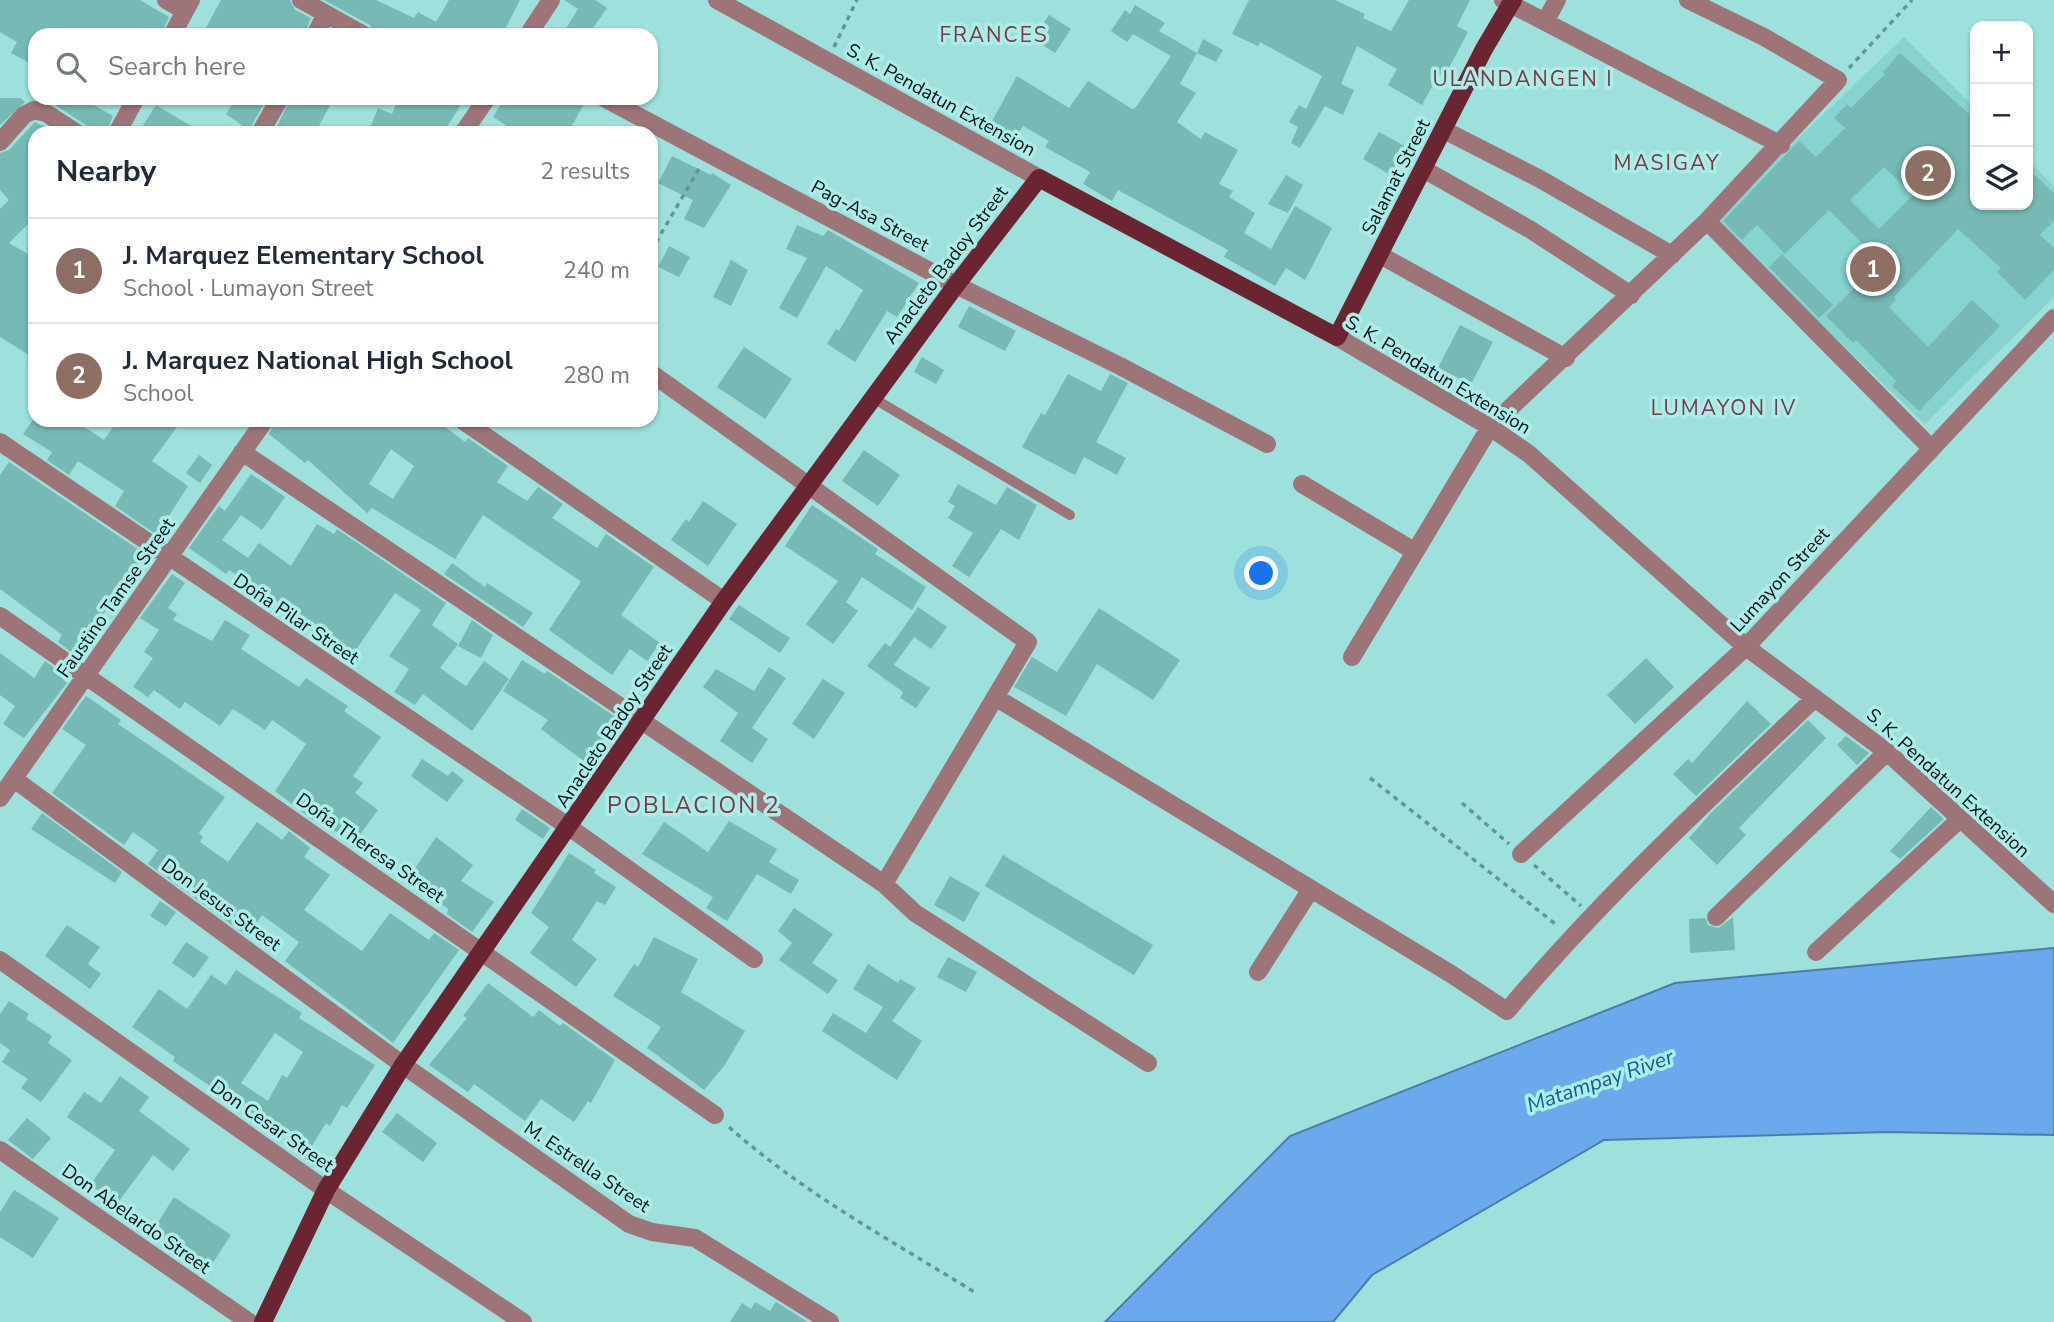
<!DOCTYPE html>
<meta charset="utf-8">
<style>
:root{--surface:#fff;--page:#f2f2f3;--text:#1f2937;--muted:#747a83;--line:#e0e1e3;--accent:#1a73e8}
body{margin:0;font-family:"Nunito Sans",sans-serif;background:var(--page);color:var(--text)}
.controls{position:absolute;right:21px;top:21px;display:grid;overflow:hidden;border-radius:14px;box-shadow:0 2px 5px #0004}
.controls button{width:63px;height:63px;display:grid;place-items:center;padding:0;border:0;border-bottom:2px solid var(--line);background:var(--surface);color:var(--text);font:35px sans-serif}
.you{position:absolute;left:1262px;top:574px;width:24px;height:24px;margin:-18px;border:5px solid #fff;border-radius:50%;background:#1a73e8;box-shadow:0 0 0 10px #1a73e833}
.badge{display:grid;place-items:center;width:46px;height:46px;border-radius:50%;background:var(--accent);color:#fff;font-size:23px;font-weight:700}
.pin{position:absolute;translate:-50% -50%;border:4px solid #fff;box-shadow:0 2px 7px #0006}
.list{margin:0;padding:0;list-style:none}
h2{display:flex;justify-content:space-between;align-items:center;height:91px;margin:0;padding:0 28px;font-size:30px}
h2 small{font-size:23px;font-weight:400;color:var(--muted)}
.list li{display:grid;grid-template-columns:46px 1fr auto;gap:21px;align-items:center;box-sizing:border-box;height:105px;padding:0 28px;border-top:2px solid var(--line)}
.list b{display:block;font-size:26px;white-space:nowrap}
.list p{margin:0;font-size:23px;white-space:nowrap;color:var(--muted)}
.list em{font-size:23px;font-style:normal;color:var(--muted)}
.icon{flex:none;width:38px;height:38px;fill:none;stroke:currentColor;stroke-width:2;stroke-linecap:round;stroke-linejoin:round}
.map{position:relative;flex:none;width:2054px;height:1322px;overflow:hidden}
.search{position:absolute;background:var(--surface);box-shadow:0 2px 5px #0004;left:28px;top:28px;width:630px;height:77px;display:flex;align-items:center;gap:18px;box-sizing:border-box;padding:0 24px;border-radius:21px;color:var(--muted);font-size:26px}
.panel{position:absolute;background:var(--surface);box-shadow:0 2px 5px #0004;left:28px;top:126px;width:630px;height:301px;border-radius:21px}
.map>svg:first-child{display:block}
.built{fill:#86d3cf}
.water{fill:#6ba9ec;stroke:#4b7caa;stroke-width:2}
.building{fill:#77b9b5;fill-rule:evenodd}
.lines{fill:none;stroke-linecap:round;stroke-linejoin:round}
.path{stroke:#649693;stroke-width:3.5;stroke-dasharray:5 5;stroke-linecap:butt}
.service{stroke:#9d7478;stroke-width:10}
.minor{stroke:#9d7478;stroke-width:18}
.tertiary{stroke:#9d7478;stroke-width:18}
.primary{stroke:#6a2432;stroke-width:18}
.labels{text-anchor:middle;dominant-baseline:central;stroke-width:7;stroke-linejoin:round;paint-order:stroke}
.street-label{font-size:19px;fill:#001211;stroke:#aaede9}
.neighbourhood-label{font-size:21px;letter-spacing:2px;fill:#7e3743;stroke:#aaede9}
.water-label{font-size:21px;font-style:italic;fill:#185896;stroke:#aaede9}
.quarter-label{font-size:23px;letter-spacing:2px;fill:#7e3743;stroke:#aaede9}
</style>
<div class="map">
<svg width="2054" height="1322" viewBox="0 0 2054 1322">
<rect width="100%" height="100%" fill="#9de0dc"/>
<path class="built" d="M 1904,37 L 1975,108 L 1975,205 L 2028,205 L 2028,160 L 2054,186 L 2054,297 L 1925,424 L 1713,220 Z"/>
<path class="water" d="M 2054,948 L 2054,1135 L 1887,1132 L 1604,1140 L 1372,1275 L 1333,1322 L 1105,1322 L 1290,1136 L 1675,983 Z"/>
<path class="building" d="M 0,0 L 140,0 L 169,17 L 161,35 L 35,35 L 35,66 L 11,53 L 17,42 L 0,32 Z
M 221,0 L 290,0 L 295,10 L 311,18 L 304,35 L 202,35 Z
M 324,0 L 376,0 L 414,18 L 418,12 L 436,22 L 449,0 L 520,0 L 502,35 L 375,35 L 370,25 Z
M 564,0 L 595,0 L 607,8 L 588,35 L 562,35 L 578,9 Z
M 1249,0 L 1335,0 L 1365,14 L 1363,18 L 1391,31 L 1409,0 L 1470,0 L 1457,26 L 1468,32 L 1444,77 L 1439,74 L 1422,105 L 1388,85 L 1397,69 L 1357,46 L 1341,84 L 1354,90 L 1343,115 L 1325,106 L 1300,148 L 1291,143 L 1298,127 L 1289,122 L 1299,105 L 1306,109 L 1322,76 L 1260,42 L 1258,46 L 1232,34 Z
M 1135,5 L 1165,23 L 1159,31 L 1197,53 L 1180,84 L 1196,93 L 1177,122 L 1201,139 L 1205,132 L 1238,150 L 1219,184 L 1233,191 L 1229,197 L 1255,213 L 1244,233 L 1271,249 L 1295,206 L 1332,228 L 1305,280 L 1286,268 L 1275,286 L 1224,257 L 1228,250 L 1118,190 L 1112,201 L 1083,184 L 1090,172 L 1045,147 L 1049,141 L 1023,126 L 1017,136 L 1009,131 L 1005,138 L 988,128 L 1017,76 L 1069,108 L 1088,81 L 1132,109 L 1136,107 L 1171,56 L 1133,34 L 1127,42 L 1111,31 L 1125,10 L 1130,14 Z
M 1049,15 L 1071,29 L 1055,53 L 1033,39 Z
M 1203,39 L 1223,50 L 1216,62 L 1197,53 Z
M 1900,53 L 1975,119 L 1975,205 L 2028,205 L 2028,169 L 2054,193 L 2054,220 L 2040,235 L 2054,248 L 2054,270 L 2025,300 L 1997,272 L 2001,268 L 1958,229 L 1894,297 L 1896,300 L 1889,307 L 1928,347 L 1972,300 L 2000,326 L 1919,411 L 1892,386 L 1896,381 L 1856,340 L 1853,343 L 1826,316 L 1875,268 L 1858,252 L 1865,246 L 1829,210 L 1785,254 L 1757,225 L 1742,240 L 1723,221 L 1799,141 L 1816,157 L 1845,128 L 1834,118 L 1847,104 L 1851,108 L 1885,74 L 1883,72 ZM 1884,167 L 1913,195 L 1879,229 L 1850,200 Z
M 0,98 L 20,98 L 25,102 L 0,125 Z
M 36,98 L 81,98 L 113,116 L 106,133 L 98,133 L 52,103 Z
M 236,98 L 267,98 L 249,130 L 226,114 Z
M 291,98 L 334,98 L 315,133 L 289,133 L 277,126 Z
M 399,98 L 451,98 L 462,103 L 443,133 L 368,133 L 378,108 L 392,114 Z
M 505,98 L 587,98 L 568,133 L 519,133 L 493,117 Z
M 156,105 L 203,133 L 152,133 L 142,127 Z
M 35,122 L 56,133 L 35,133 L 35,217 L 9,243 L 35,258 L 35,359 L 0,337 L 0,209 L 9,200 L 0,190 L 0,153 L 9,150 Z
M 1379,132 L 1410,149 L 1394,177 L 1363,159 Z
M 672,156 L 711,175 L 712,173 L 731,185 L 704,228 L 684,219 L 693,200 L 658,183 Z
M 1286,175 L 1303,185 L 1288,213 L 1268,204 Z
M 797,225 L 823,236 L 828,230 L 919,283 L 897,317 L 887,311 L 855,362 L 827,344 L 836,329 L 839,331 L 863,290 L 826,266 L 797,318 L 779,308 L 807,258 L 786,249 Z
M 669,246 L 690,257 L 679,277 L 658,267 Z
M 1782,254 L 1833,305 L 1819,318 L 1769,267 Z
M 731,260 L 748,270 L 731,306 L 713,297 Z
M 969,306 L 1016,331 L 1005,351 L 958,327 Z
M 1460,325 L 1493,342 L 1471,384 L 1438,368 Z
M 744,347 L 792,379 L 765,419 L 717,387 Z
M 922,357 L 944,370 L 936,384 L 914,372 Z
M 1068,374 L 1101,391 L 1110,374 L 1128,383 L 1096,442 L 1126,458 L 1117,475 L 1084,457 L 1075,475 L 1022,447 L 1041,413 L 1045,415 Z
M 33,420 L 74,420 L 104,440 L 118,420 L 182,420 L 152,461 L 188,486 L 157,535 L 115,506 L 124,491 L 78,461 L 69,475 L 47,460 L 52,452 L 23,434 Z
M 276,420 L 436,420 L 465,442 L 468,438 L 508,466 L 497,482 L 527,501 L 538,487 L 563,504 L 552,518 L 597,548 L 606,534 L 654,567 L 621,615 L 660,643 L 647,661 L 630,649 L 612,675 L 549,630 L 581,582 L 576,578 L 483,515 L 455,559 L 372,508 L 367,513 L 308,460 L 305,463 L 269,434 ZM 391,449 L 414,466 L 393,499 L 369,484 Z
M 864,450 L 900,475 L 878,506 L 842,481 Z
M 199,455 L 212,465 L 200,483 L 186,473 Z
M 9,462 L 145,554 L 75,655 L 58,642 L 62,635 L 0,589 L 0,475 Z
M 251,474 L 285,497 L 262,530 L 241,515 L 222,540 L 248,558 L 259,543 L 291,566 L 317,524 L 334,534 L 337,529 L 446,603 L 432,625 L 458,644 L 440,668 L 466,686 L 484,661 L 509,679 L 472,731 L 423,694 L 415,705 L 394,692 L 409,669 L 389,656 L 421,610 L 395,593 L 351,657 L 285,613 L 287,609 L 260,589 L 229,570 L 226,574 L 189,548 L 219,506 L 225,511 Z
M 958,484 L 996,505 L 1007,487 L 1037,505 L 1019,540 L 1001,529 L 969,577 L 952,566 L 973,533 L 948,518 L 955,506 L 948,502 Z
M 703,501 L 737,524 L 708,566 L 671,540 L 686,519 L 689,522 Z
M 812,505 L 878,549 L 875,554 L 926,587 L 912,610 L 862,577 L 846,602 L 858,611 L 833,644 L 806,624 L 838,581 L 785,546 Z
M 452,563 L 485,587 L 487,583 L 533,613 L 523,627 L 444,574 Z
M 172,574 L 185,583 L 168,608 L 177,614 L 173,620 L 212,641 L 225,620 L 250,635 L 241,649 L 299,687 L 306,678 L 348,706 L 344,711 L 381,737 L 353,776 L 363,783 L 355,793 L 378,810 L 353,844 L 316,817 L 314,821 L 275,791 L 306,744 L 272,720 L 265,730 L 233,709 L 220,726 L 185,702 L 180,709 L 154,690 L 148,697 L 133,687 L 153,658 L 144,652 L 159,630 L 140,618 Z
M 739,605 L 790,638 L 780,653 L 729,619 Z
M 918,607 L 947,627 L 931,649 L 914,637 L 894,665 L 930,688 L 916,708 L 900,698 L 903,692 L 867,666 L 885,643 L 890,647 Z
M 1099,608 L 1180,660 L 1153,700 L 1097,664 L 1066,716 L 1014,687 L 1032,657 L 1057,672 Z
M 472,620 L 493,635 L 481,658 L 458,646 Z
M 0,653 L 34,678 L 45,661 L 66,676 L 63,680 L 67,683 L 24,738 L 3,724 L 15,706 L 0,695 Z
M 1646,658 L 1674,687 L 1635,724 L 1607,695 Z
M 522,660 L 545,674 L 547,671 L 620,720 L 585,762 L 541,729 L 548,720 L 503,691 Z
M 769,667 L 786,678 L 752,728 L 768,739 L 752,763 L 720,741 L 738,713 L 703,687 L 716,669 L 754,691 Z
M 823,679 L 845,693 L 814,739 L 792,724 Z
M 86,696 L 121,720 L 118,724 L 225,797 L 199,833 L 203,837 L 200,842 L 228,862 L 257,822 L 282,840 L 289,831 L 310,848 L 304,857 L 330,875 L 304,910 L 362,951 L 390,913 L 429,940 L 434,933 L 459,950 L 393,1043 L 285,961 L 299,942 L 262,915 L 247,936 L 148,864 L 158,850 L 133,832 L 124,845 L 52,793 L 86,745 L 62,729 Z
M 1747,701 L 1771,724 L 1696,796 L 1673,774 L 1688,759 L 1692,763 Z
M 1808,720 L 1826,738 L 1739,828 L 1746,835 L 1717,865 L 1689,838 L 1712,812 Z
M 1846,736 L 1869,753 L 1857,765 L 1837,745 Z
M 422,759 L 448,776 L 452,771 L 464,780 L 447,802 L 411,776 Z
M 1931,807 L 1944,819 L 1900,859 L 1890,851 Z
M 522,809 L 550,828 L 543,839 L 515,820 Z
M 42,813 L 122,872 L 115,883 L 31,829 Z
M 729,821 L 777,849 L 769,862 L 799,880 L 791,894 L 757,874 L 727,921 L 706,908 L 713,897 L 642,854 L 664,822 L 708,852 Z
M 436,837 L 473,865 L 461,881 L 494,902 L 472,932 L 447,914 L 448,909 L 408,879 Z
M 569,853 L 596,870 L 594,873 L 616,887 L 605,905 L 597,901 L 572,940 L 597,959 L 576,987 L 530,953 L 549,927 L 531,913 Z
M 1003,855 L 1153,945 L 1134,975 L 985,886 Z
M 950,876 L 980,893 L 964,922 L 934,905 Z
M 160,901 L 176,912 L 166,926 L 150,916 Z
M 794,908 L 833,934 L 812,963 L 838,980 L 828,994 L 779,960 L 792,943 L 778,931 Z
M 1733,917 L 1735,950 L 1690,953 L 1689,919 L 1705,918 L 1708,925 L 1718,928 Z
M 67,925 L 100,947 L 88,964 L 101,974 L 90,989 L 45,956 Z
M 654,937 L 698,959 L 681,992 L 745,1031 L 724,1066 L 704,1090 L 647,1048 L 661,1027 L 613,996 L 634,964 L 638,967 Z
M 186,942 L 209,957 L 194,978 L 172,963 Z
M 948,957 L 977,972 L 966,992 L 937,977 Z
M 868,964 L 898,983 L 900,979 L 916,988 L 892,1021 L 922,1041 L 897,1080 L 822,1031 L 833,1013 L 866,1033 L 883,1007 L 853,989 Z
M 236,970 L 302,1013 L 299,1018 L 375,1065 L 347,1108 L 342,1105 L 330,1126 L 326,1123 L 312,1146 L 263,1120 L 195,1076 L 173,1061 L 175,1057 L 132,1027 L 159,989 L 187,1009 L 211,975 L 226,985 ZM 275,1033 L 303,1052 L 287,1078 L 282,1075 L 268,1101 L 241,1083 Z
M 488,983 L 533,1017 L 539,1010 L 560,1026 L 563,1023 L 615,1060 L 591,1103 L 588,1101 L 574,1122 L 541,1099 L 525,1121 L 474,1084 L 468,1092 L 429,1065 L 467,1018 L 463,1016 Z
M 9,1001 L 29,1014 L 26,1019 L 52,1036 L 48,1043 L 72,1060 L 41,1102 L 21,1088 L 28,1079 L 2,1062 L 10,1050 L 0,1043 L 0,1014 Z
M 120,1076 L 149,1097 L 139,1111 L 190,1149 L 173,1171 L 153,1155 L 117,1204 L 90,1185 L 115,1150 L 67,1117 L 84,1092 L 101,1103 Z
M 397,1113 L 437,1143 L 423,1162 L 382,1132 Z
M 27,1118 L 51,1138 L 33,1159 L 8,1140 Z
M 14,1190 L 59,1218 L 33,1258 L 0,1237 L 0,1212 Z
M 174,1197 L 231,1235 L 210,1267 L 153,1230 Z
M 755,1302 L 770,1311 L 776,1302 L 808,1322 L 730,1322 L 742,1303 L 751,1309 Z"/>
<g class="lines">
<path class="path" d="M 834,47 L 857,0
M 1849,68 L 1912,0
M 651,251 L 700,167
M 1370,778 L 1558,926
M 1462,803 L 1509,844
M 1534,865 L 1581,906
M 729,1127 C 803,1193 892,1241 976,1293"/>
<path class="service" d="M 873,398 L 1070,515"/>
<path class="minor" d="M 166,0 L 185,11
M 301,0 L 364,35
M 1503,0 L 1781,145
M 1545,22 L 1557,0
M 172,35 L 191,0
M 315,35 L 326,14
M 528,35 L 551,0
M 604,98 L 956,285 L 1120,366 L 1267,444
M 1444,130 L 1540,179 L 1672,255
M 117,133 L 136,98
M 260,133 L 280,98
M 463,133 L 487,98
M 0,142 L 24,115 L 34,110 L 46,113 L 77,133
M 1425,170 L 1531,230 L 1631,295
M 1707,221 L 1931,448
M 1380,255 L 1566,358
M 1337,337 L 1490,427 L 1529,454 L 1746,647 L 1887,752 L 2054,904
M 651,373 L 1028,642 L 884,884
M 462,420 L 724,601
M 0,442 L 569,827 L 754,959
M 242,452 L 884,884 L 915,913 L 1148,1063
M 1302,484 L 1414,551
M 0,616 L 715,1115
M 1352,657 L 1490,427 L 1707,221 L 1838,80 L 1764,37 L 1688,0
M 995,697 L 1451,974 L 1507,1011 C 1602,898 1709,799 1815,698
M 14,779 L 403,1065 L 629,1224 L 652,1232 L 695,1238 L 830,1322
M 0,798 L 265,420
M 1521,854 L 1746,647 L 2054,318
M 1716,917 L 1887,752
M 1816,952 L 1959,820
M 0,960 L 326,1190 L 523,1322
M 1258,972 L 1311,889
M 0,1150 L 249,1322"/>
<path class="tertiary" d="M 717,0 L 1039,178"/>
<path class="primary" d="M 263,1322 L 326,1190 L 403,1065 L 724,601 L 956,285 L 1039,178 L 1337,337 L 1484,49 L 1513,0"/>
</g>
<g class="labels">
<g class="street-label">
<text transform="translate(941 100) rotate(29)">S. K. Pendatun Extension</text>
<text transform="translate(1396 177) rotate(-63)">Salamat Street</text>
<text transform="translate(870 216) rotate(28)">Pag-Asa Street</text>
<text transform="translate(946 265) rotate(-53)">Anacleto Badoy Street</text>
<text transform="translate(1438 375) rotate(31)">S. K. Pendatun Extension</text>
<text transform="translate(1780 580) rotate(-47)">Lumayon Street</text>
<text transform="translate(116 598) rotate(-55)">Faustino Tamse Street</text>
<text transform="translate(296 619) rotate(34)">Doña Pilar Street</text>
<text transform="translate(614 726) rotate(-56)">Anacleto Badoy Street</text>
<text transform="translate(1948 783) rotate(42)">S. K. Pendatun Extension</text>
<text transform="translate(370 848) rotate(35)">Doña Theresa Street</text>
<text transform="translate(221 905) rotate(36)">Don Jesus Street</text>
<text transform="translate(272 1126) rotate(35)">Don Cesar Street</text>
<text transform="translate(587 1167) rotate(34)">M. Estrella Street</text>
<text transform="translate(136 1219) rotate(35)">Don Abelardo Street</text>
</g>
<g class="neighbourhood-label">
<text x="994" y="35">FRANCES</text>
<text x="1523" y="79">ULANDANGEN I</text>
<text x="1667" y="163">MASIGAY</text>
<text x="1724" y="408">LUMAYON IV</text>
</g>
<g class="water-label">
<text transform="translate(1600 1081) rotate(-19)">Matampay River</text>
</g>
<g class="quarter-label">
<text x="694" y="805">POBLACION 2</text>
</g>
</g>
</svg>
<div class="controls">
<button>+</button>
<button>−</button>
<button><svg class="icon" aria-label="layers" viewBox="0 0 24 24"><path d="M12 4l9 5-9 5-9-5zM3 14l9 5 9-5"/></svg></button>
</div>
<div class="you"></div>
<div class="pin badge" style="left:1873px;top:269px;background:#8d6e63">1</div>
<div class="pin badge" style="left:1928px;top:173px;background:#8d6e63">2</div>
<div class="search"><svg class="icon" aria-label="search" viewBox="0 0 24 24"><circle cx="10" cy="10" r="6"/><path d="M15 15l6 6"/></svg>Search here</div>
<section class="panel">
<h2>Nearby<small>2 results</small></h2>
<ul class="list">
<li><span class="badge" style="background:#8d6e63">1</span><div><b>J. Marquez Elementary School</b><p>School · Lumayon Street</p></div><em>240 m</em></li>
<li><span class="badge" style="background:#8d6e63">2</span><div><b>J. Marquez National High School</b><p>School</p></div><em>280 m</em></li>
</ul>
</section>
</div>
